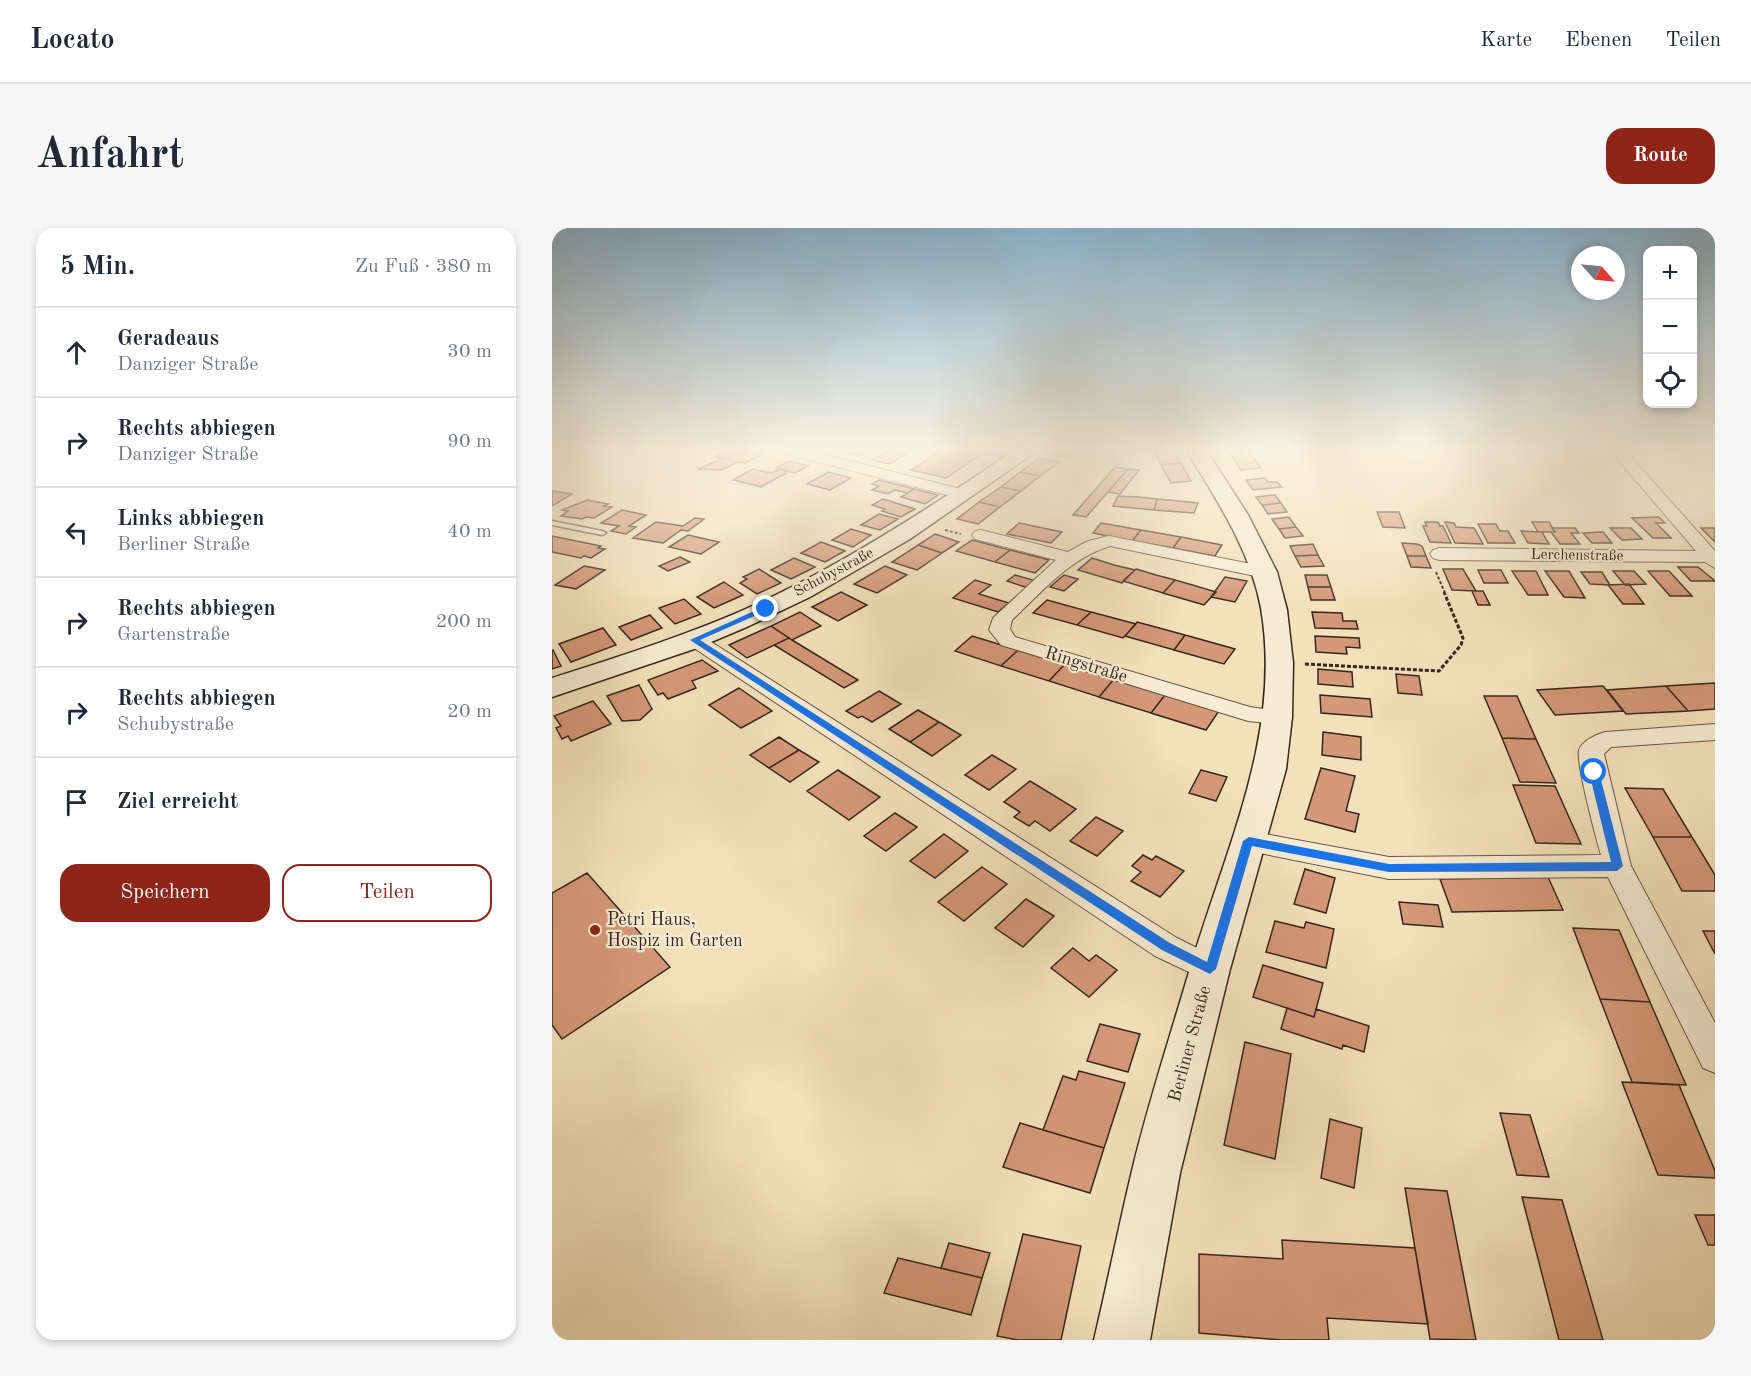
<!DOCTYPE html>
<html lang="de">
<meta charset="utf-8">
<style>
:root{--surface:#fff;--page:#f6f6f7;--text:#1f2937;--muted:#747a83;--line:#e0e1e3;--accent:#8f2418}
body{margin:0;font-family:"Old Standard TT",serif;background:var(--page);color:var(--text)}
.controls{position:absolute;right:18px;top:18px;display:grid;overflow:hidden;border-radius:12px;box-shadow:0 3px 9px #0003}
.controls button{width:54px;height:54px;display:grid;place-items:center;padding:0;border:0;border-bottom:2px solid var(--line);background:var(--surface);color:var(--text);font:30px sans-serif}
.compass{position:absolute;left:1019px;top:18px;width:54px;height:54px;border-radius:50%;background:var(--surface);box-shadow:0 3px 9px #0003;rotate:117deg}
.stop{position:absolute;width:18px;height:18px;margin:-14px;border:4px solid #1a73e8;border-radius:50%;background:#fff}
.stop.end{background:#1a73e8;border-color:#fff;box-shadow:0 2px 6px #0008}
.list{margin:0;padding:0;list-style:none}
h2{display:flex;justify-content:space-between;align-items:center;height:78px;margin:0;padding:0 24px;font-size:26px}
h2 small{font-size:20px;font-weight:400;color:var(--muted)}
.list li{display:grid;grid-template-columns:39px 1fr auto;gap:18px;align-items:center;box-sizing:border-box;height:90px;padding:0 24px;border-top:2px solid var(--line)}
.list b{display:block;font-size:22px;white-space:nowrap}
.list p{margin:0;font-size:20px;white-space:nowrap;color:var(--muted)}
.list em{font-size:20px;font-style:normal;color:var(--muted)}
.actions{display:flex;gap:12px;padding:18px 24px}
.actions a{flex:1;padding:14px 0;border:2px solid var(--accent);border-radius:18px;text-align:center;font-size:21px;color:var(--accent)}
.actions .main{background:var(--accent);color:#fff}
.icon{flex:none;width:33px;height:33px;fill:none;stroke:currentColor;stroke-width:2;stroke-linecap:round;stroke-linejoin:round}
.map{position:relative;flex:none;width:1163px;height:1112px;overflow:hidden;border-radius:18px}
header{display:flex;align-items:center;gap:36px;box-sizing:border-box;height:84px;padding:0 30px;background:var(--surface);border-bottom:2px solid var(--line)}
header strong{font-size:28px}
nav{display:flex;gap:33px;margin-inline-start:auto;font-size:21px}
.intro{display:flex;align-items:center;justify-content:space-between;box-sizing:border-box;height:144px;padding:0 36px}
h1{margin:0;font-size:42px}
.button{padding:15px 27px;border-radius:18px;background:var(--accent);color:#fff;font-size:21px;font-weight:700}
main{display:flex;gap:36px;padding:0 36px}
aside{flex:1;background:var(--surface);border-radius:18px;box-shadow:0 3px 9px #0003}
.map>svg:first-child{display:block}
.building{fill:#d59878;stroke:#37261c;stroke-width:1.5}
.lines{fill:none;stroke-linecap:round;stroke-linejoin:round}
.lane-casing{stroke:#654;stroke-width:3}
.street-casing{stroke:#654;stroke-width:2}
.secondary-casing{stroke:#37261c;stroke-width:3}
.path-far1{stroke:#37261c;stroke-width:2;stroke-dasharray:3 2;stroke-linecap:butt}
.path{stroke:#37261c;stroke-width:3;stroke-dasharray:4 2;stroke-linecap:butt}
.lane{fill:#f7ecd3;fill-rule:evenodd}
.street{fill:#f7ecd3;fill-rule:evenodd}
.secondary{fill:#f7ecd3;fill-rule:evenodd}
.route{fill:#1a73e8}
.poi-dot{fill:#8f2418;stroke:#f7ecd3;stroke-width:2}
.labels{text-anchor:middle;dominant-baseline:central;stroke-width:4.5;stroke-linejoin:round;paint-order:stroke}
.far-street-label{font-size:15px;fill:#37261c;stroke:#f7ecd3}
.street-label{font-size:18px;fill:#37261c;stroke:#f7ecd3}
.poi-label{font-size:18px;fill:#37261c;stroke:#f7ecd3;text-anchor:start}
</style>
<header>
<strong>Locato</strong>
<nav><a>Karte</a><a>Ebenen</a><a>Teilen</a></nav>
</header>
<div class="intro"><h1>Anfahrt</h1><a class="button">Route</a></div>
<main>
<aside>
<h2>5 Min.<small>Zu Fuß · 380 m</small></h2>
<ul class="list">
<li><svg class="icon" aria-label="ahead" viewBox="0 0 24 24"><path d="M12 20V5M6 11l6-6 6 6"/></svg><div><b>Geradeaus</b><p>Danziger Straße</p></div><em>30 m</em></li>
<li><svg class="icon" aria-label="right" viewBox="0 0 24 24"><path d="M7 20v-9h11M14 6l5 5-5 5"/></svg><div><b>Rechts abbiegen</b><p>Danziger Straße</p></div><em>90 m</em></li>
<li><svg class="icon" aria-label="left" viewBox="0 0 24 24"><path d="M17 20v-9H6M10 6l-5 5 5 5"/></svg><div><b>Links abbiegen</b><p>Berliner Straße</p></div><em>40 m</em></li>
<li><svg class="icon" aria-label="right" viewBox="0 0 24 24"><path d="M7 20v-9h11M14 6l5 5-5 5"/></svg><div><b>Rechts abbiegen</b><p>Gartenstraße</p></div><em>200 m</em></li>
<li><svg class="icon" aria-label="right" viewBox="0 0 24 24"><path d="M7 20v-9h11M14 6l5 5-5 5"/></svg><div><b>Rechts abbiegen</b><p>Schubystraße</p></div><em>20 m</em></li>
<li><svg class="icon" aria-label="arrive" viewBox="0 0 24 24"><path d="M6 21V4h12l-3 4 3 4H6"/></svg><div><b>Ziel erreicht</b></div></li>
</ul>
<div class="actions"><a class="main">Speichern</a><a>Teilen</a></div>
</aside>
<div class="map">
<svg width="1163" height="1112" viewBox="0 0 1163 1112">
<rect width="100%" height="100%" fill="#f3e1bb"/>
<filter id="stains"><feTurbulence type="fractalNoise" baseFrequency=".00333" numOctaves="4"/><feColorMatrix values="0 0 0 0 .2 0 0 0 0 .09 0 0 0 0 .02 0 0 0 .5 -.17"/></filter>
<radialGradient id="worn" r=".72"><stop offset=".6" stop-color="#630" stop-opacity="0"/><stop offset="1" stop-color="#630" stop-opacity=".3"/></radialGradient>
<path class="building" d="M 181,220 L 209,227 L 193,235 L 186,234 L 169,242 L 146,241 L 170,231 L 163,229 Z
M 276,220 L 319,220 L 307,227 Z
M 394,220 L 455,220 L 445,227 L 430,226 L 394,250 L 359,242 Z
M 501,220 L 526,220 L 514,229 L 495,225 Z
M 600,220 L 620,220 L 629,235 L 609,237 Z
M 338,223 L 354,226 L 337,236 L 320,232 Z
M 697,223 L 709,240 L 689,242 L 678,225 Z
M 487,230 L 507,234 L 488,248 L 468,244 Z
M 237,233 L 256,238 L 243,245 L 224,240 Z
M 629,235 L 639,253 L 619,255 L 609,237 Z
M 563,239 L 576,241 L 534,289 L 521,287 Z
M 201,241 L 219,245 L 227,241 L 236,244 L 209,259 L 181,252 Z
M 576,241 L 587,242 L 568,266 L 556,264 Z
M 276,244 L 299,250 L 278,262 L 255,256 Z
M 468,244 L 488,248 L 469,263 L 449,259 Z
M 713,250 L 716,254 L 725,254 L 730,259 L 701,262 L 694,252 Z
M 327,252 L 362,261 L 356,265 L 343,262 L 336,266 L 320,262 L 327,258 L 320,256 Z
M 449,259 L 469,263 L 448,279 L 427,274 Z
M 362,261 L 386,267 L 373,276 L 349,269 Z
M 0,263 L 20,266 L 0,278 Z
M 723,267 L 729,275 L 710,277 L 704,269 Z
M 566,268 L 586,269 L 605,271 L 602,282 L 561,278 Z
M 331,271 L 363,281 L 349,289 L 330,283 L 333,281 L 320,277 Z
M 605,271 L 627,273 L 646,275 L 642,285 L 602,282 Z
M 35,272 L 56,276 L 52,278 L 60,279 L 42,290 L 34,289 L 30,291 L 9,288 L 16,283 L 10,282 Z
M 427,274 L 448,279 L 426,296 L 405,291 Z
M 729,275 L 735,284 L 716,286 L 710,277 Z
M 70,282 L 94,287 L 77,298 L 84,299 L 74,306 L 59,303 L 67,298 L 49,295 Z
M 825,284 L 847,284 L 853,300 L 831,299 Z
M 327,286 L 346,291 L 328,302 L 309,297 Z
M 737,289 L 744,299 L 727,301 L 720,291 Z
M 1107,289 L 1113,295 L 1104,295 L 1119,310 L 1101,310 L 1080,290 Z
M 143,290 L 152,291 L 136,303 L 129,302 L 111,315 L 81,310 L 104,294 L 131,298 Z
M 873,294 L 886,294 L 888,298 L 891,298 L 899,315 L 878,314 L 871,298 L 875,298 Z
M 893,294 L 902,295 L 904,299 L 922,300 L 931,316 L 903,315 Z
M 980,294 L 997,294 L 1003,304 L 986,304 Z
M 467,295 L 510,304 L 499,315 L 455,306 Z
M 549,295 L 589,302 L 580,313 L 541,305 Z
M 926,296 L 944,296 L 948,303 L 956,303 L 963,315 L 936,315 Z
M 744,299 L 751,308 L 733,310 L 727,301 Z
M 1000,300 L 1023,300 L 1027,305 L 1019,305 L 1028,316 L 1008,316 L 999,304 L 1003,304 Z
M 1058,300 L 1079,300 L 1090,311 L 1070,312 Z
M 1149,300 L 1163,300 L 1163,314 Z
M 299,301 L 319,307 L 301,319 L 280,312 Z
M 589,302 L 629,309 L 621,320 L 580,313 Z
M 969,303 L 990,304 L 997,316 L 976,315 Z
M 1051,304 L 1060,315 L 1040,315 L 1031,305 Z
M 383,306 L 407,314 L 390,325 L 366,317 Z
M 136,307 L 167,314 L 149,326 L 117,319 Z
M 0,308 L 49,318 L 46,320 L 53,321 L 39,330 L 32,328 L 29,330 L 0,324 Z
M 629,309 L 670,317 L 663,328 L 621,320 Z
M 420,312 L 458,322 L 443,334 L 404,323 Z
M 269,314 L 293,323 L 273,334 L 249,325 Z
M 850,315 L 865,316 L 870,318 L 874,328 L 855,328 Z
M 761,316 L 766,327 L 743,328 L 738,318 Z
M 366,317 L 390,325 L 365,342 L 340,334 Z
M 458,322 L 478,327 L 497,332 L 483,345 L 443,334 Z
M 766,327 L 772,338 L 749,339 L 743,328 Z
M 855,328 L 874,328 L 879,340 L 859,339 Z
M 128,329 L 138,334 L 116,343 L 107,338 Z
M 242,330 L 263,339 L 239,351 L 219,342 Z
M 540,330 L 562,337 L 583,342 L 570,355 L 526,342 Z
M 32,338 L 53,342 L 24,361 L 3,357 Z
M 333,338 L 355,347 L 325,365 L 302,356 Z
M 1126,339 L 1146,339 L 1163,353 L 1139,353 Z
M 207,341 L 229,355 L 205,366 L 188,355 L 195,351 L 191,349 Z
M 584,341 L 604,347 L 623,352 L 611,365 L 571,353 Z
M 891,341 L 911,341 L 924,363 L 900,362 Z
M 926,342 L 949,342 L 956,355 L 932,355 Z
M 960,343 L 984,343 L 996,367 L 976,367 Z
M 993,343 L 1017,343 L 1033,370 L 1012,369 Z
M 1061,343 L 1082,343 L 1094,356 L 1073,357 Z
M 1096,343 L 1117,343 L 1140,368 L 1118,368 Z
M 1029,344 L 1050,344 L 1058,357 L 1038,356 Z
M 463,347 L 484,353 L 476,360 L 455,353 Z
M 512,347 L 526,351 L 512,363 L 498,359 Z
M 753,347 L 775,347 L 779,359 L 756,359 Z
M 673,349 L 695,353 L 683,374 L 659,369 Z
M 423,352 L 439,357 L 427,366 L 457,375 L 446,384 L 401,370 Z
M 623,352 L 644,358 L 664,364 L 652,377 L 611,365 Z
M 172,354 L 191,367 L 162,380 L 145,369 Z
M 1077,356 L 1092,376 L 1071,376 L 1056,357 Z
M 756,359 L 779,359 L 783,372 L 759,372 Z
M 920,363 L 931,363 L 938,377 L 926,377 Z
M 289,364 L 315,377 L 286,393 L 260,379 Z
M 132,371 L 149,386 L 123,396 L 107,380 Z
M 495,372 L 539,384 L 525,397 L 481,385 Z
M 248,384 L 269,398 L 240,412 L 219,398 Z
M 539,384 L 584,396 L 571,410 L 525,397 Z
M 760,384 L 790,385 L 791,393 L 804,393 L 806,401 L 763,400 Z
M 98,387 L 110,400 L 79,412 L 67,399 Z
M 585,394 L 633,407 L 622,422 L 573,408 Z
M 219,398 L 237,410 L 195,430 L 177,417 Z
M 51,400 L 64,417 L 19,434 L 7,416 Z
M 633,407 L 683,421 L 672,436 L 622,422 Z
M 420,408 L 466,422 L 449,438 L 403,423 Z
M 763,408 L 807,410 L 808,420 L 794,419 L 795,426 L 764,424 Z
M 237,410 L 240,412 L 306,452 L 292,460 L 222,417 Z
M 1,422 L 9,438 L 0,441 L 0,423 Z
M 466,422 L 513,436 L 497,453 L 449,438 Z
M 150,432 L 166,443 L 140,453 L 144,460 L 116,471 L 111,465 L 106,467 L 96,452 Z
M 513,436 L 562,451 L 547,469 L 497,453 Z
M 766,441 L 800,444 L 801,459 L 766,456 Z
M 844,446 L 867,448 L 870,467 L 846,465 Z
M 562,451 L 613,467 L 599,485 L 547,469 Z
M 1163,455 L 1163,481 L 1136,483 L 1114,458 Z
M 87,457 L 100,481 L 88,492 L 70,493 L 55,468 Z
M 1051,458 L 1071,483 L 1003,487 L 985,462 Z
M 1114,458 L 1136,483 L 1074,486 L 1055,462 Z
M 187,460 L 220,483 L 189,500 L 157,477 Z
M 327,463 L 349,476 L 320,494 L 310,488 L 306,490 L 294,483 Z
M 613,467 L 667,483 L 654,502 L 599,485 Z
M 768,467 L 818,471 L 820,489 L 769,485 Z
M 932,468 L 965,468 L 984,511 L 950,510 Z
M 41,473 L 59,496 L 19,513 L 16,508 L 10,511 L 4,500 L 9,498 L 2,488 Z
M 366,482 L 387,494 L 358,514 L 337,501 Z
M 387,494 L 409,507 L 380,528 L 358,514 Z
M 771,504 L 809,509 L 809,532 L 770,527 Z
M 227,509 L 247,522 L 217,540 L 198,527 Z
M 950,510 L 984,511 L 1004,555 L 968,554 Z
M 247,522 L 267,534 L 238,554 L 217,540 Z
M 440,527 L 464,541 L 437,562 L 413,547 Z
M 769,540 L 803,548 L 794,583 L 807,586 L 803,604 L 753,591 Z
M 286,542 L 328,569 L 297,592 L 255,563 Z
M 649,542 L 675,549 L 664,573 L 637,565 Z
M 478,553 L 524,581 L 498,603 L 483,593 L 477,598 L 462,589 L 468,584 L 452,574 Z
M 961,557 L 1003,558 L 1029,616 L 984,615 Z
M 1073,560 L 1111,561 L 1140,609 L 1101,609 Z
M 343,585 L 365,599 L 334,623 L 312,608 Z
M 544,589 L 571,603 L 545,628 L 518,613 Z
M 392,606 L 416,623 L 383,650 L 358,633 Z
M 1101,609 L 1140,609 L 1163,647 L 1163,663 L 1130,663 Z
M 591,627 L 600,632 L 604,628 L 632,643 L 608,669 L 579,653 L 589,644 L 580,638 Z
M 430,639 L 455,656 L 412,693 L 386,674 Z
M 753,641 L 783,650 L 774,685 L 742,676 Z
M 35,645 L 118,739 L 10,811 L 0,797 L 0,665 Z
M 996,649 L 1011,682 L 900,684 L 888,651 Z
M 474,671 L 502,688 L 471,719 L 443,700 Z
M 847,674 L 886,677 L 891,699 L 851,696 Z
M 723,693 L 752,700 L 754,694 L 782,701 L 774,740 L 714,724 Z
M 1021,700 L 1067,702 L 1098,774 L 1048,771 Z
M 1151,703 L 1163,703 L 1163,726 Z
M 521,720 L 537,733 L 544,727 L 565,742 L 537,769 L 499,740 Z
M 711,737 L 771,755 L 762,789 L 701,769 Z
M 1048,771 L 1098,774 L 1134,857 L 1080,854 Z
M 735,780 L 762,789 L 764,781 L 817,798 L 812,824 L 791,817 L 790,821 L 729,801 Z
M 548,796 L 588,806 L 576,844 L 535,833 Z
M 693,814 L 739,826 L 723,931 L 672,917 Z
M 527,843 L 573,855 L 552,920 L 491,902 L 511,848 L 524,852 Z
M 1070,854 L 1127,857 L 1163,943 L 1163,950 L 1106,947 Z
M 948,885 L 978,887 L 997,949 L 965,947 Z
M 778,891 L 810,900 L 802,960 L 769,950 Z
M 468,895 L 552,920 L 538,965 L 451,939 Z
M 853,960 L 895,963 L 924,1112 L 878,1111 Z
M 970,969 L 1010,972 L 1051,1112 L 1007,1112 Z
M 1143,987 L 1163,987 L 1163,1017 L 1156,1017 Z
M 471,1006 L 529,1018 L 509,1112 L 466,1112 L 445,1108 Z
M 730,1012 L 863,1020 L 876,1096 L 775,1090 L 777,1112 L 730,1112 L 647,1105 L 647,1026 L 731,1031 Z
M 397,1015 L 438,1025 L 430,1050 L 389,1040 Z
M 346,1030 L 430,1050 L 419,1087 L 332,1065 Z"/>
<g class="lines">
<defs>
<path id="lane" d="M 0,293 L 50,303 L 54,305 L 50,307 L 0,297 Z"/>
<path id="street" d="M 220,220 L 246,220 L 417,263 L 419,266 L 411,271 L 222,223 Z
M 1056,220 L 1071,220 L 1163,323 L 1163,340 L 1153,334 L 887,332 L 881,330 L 878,326 L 881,322 L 887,320 L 1144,323 Z
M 429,302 L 516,324 L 536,313 L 557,308 L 720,340 L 722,344 L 720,348 L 713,350 L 558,318 C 518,330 489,365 460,392 L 458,401 L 463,409 L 698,479 L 733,484 L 737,489 L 733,494 L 725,496 L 696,493 L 449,417 L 437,402 L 441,390 L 504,332 L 423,311 L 420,307 L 423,303 Z
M 143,406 L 150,408 L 625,710 L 669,732 L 674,741 L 669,750 L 658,754 L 603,728 L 136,416 L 132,412 L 136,408 Z
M 1163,496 L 1163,512 L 1059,519 L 1052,526 L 1079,638 L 1163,795 L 1163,845 L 1151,840 L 1056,649 L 837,651 L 697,623 L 687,620 L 683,613 L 687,606 L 697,603 L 837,629 L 1049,627 C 1044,610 1024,535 1027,522 C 1030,513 1045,506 1053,504 Z"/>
<path id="secondary" d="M 466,220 L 489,220 L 358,311 L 258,369 L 197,398 L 145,420 L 0,469 L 0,450 C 69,428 139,406 205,376 C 297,333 382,277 466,220 Z
M 633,220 L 653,220 L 696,287 L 725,344 L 735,382 L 741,435 L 740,489 L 734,541 L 678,741 L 628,945 L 598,1112 L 542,1112 C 555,1057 566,1002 579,947 C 595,879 617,812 637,744 C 671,626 731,507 709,380 C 698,321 664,271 633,220 Z"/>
</defs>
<use href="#lane" class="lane-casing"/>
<use href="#street" class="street-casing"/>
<use href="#secondary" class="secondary-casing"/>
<path class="path-far1" d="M 393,302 L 409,306
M 884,344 L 893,365"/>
<path class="path" d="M 753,436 L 887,443 L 909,417 L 911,410 L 892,364"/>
<use href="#lane" class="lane"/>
<use href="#street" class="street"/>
<use href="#secondary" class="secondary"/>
</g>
<linearGradient id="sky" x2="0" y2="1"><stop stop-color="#8ab7d4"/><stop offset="0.59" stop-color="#faf2e0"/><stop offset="1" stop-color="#faf2e0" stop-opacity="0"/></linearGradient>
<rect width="1163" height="376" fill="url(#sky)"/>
<path class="route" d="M 211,379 L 218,381 L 148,412 L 618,715 L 655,734 L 691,613 L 697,609 L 837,636 L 1059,634 L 1037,544 L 1042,541 L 1047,544 L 1071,638 L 1065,643 L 837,644 L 700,618 L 664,741 L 658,746 L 610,722 L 138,412 Z"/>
<circle class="poi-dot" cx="43" cy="702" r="6"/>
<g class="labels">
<g class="far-street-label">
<text transform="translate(1025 328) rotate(1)">Lerchenstraße</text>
<text transform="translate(282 345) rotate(-28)">Schubystraße</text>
</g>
<g class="street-label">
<text transform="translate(534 437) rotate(17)">Ringstraße</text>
<text transform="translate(638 816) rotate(-75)">Berliner Straße</text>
</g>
<g class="poi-label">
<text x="55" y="692">Petri Haus,<tspan x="55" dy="21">Hospiz im Garten</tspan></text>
</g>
</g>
<rect width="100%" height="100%" filter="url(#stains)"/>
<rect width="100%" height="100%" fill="url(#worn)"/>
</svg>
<div class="controls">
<button>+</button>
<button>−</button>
<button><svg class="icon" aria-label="locate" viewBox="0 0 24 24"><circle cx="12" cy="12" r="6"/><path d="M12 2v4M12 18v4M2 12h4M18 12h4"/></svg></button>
</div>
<svg class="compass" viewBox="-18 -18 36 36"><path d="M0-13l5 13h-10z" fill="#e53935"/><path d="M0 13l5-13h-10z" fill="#747a83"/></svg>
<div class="stop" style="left:1042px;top:544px"></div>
<div class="stop end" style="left:214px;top:381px"></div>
</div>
</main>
